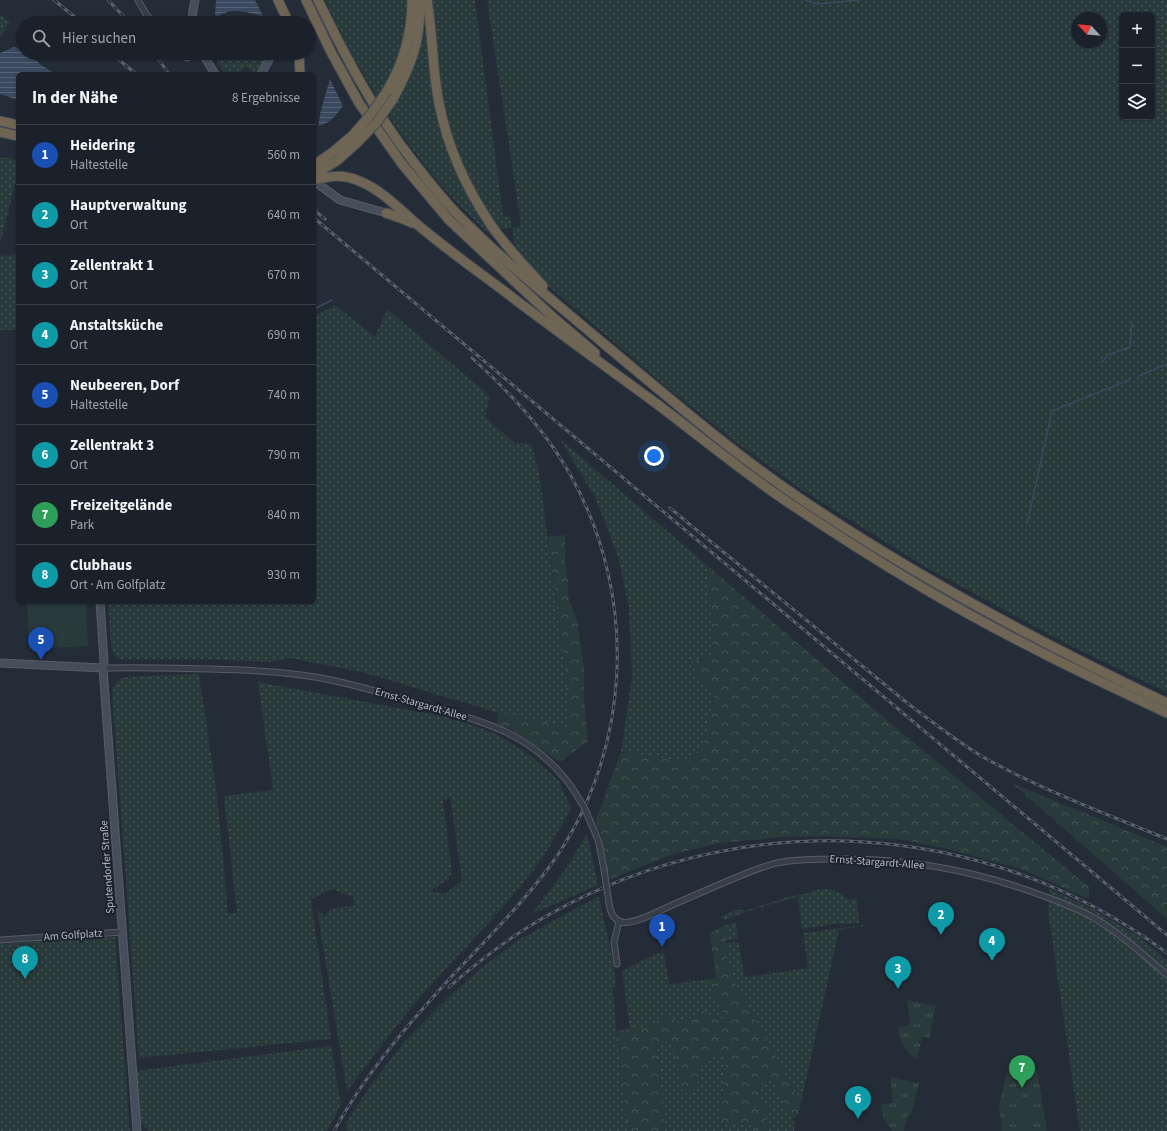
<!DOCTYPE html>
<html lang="de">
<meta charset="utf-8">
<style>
:root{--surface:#1b212a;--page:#242932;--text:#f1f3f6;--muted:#a0a3a8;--line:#393e47;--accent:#90b0ed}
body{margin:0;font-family:"Source Sans 3",sans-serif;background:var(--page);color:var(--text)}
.controls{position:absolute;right:12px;top:12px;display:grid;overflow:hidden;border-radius:6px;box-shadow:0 1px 3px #0004}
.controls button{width:36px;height:36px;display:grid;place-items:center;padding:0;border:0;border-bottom:1px solid var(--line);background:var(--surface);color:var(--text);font:20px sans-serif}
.compass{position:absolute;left:1071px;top:12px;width:36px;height:36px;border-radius:50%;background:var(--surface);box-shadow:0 1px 3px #0004;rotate:296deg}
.you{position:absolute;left:654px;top:456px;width:14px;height:14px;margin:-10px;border:3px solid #fff;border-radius:50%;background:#1a73e8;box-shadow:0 0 0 6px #1a73e833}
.badge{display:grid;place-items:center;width:26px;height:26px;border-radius:50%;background:var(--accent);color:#fff;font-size:13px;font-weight:700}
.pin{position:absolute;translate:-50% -33px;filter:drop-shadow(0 1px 2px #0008)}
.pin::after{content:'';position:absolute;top:21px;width:14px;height:12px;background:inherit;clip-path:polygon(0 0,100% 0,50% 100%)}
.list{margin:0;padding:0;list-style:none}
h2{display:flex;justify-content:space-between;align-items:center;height:52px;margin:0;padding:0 16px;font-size:17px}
h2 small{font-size:13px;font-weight:400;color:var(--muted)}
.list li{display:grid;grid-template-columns:26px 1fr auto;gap:12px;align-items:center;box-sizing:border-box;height:60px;padding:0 16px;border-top:1px solid var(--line)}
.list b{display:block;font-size:15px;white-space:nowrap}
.list p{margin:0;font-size:13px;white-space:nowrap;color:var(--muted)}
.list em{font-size:13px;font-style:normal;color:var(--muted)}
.icon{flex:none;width:22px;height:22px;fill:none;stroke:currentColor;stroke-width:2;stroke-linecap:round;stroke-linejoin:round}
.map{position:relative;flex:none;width:1167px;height:1131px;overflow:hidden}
.search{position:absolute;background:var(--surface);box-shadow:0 1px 3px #0004;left:16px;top:16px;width:300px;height:44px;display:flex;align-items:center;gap:10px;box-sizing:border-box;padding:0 14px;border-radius:22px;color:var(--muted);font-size:15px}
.panel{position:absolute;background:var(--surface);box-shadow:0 1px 3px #0004;left:16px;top:72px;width:300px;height:532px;border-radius:6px}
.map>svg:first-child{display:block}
.grass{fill:url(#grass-dots);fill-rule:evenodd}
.forest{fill:url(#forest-crowns)}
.park{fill:url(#park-tufts)}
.garden{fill:#293a3b}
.water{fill:url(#water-rules)}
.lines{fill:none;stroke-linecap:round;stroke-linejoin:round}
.stream{stroke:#3b4960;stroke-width:1.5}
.street-casing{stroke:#565c66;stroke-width:7}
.secondary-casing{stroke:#565c66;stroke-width:9}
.highway-casing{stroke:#434953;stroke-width:11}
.street{stroke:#383e49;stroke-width:5}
.secondary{stroke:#464d5b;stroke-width:7}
.highway{stroke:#6e6555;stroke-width:9}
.rail-casing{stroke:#5a626f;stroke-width:3}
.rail{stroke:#1d232d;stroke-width:1.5;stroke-dasharray:4.5;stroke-linecap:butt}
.street-bridge-casing{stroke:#565c66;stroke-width:7;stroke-linecap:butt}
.highway-bridge-casing{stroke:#434953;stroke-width:11;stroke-linecap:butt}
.street-bridge{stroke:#383e49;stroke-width:5}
.highway-bridge{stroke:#6e6555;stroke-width:9}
.labels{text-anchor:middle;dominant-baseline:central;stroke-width:4;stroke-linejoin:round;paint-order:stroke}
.street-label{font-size:11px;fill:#b3b9c5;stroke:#1d232d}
</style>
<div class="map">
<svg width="1167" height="1131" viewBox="0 0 1167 1131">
<defs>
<pattern id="grass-dots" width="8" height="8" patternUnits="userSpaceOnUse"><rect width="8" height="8" fill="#293a3b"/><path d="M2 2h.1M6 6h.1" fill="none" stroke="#465456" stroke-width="1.8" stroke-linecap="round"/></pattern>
<pattern id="forest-crowns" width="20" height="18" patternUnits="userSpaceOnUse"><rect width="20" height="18" fill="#293a3b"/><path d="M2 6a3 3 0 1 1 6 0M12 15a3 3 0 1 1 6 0" fill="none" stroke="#465456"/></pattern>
<pattern id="park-tufts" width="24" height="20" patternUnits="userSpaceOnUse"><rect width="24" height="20" fill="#293a3b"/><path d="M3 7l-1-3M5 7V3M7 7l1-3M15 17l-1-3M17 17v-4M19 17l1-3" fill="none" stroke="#465456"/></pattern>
<pattern id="water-rules" width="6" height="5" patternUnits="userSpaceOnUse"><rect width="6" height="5" fill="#3b4960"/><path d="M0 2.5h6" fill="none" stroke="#556175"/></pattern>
</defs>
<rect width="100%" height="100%" fill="#242c38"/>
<path class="grass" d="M 325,0 L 407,0 L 408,26 L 427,30 L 440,121 L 505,248 C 487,231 468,215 452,197 C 399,139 358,71 325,0 Z
M 430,0 L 475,0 L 503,216 L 510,217 L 512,228 L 521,225 L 487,0 L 1167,0 L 1167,692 L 1067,644 L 929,569 L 802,490 L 737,443 L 664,385 L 538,277 L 515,245 L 512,228 L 499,229 C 476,196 457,160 446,120 C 436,81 434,40 430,0 ZM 1122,15 L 1152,15 L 1152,117 L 1122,117 ZM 1077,18 L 1101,18 L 1101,42 L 1077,42 Z
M 0,15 L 10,23 L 0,37 Z
M 215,53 L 264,53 L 263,62 L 261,70 C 253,74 251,72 246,66 L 238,74 L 225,74 L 214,56 Z
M 0,157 L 18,160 L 18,172 L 0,244 Z
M 18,254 L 18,330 L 0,330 L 0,256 Z
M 335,305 L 375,337 L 387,309 L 490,396 L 485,417 L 515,443 L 531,443 L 539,471 L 569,704 L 569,728 L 499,713 L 362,672 L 290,658 L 269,662 L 200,659 L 120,659 L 114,655 L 111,645 L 108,602 L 314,602 L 314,317 Z
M 560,439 L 708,566 L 713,654 L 689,663 L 714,694 L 705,740 L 690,762 L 621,752 L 632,677 L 629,608 L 618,556 L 596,499 Z
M 199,674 L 217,795 L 228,913 L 237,913 L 224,796 L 273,790 L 258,682 L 441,716 L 469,724 L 498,735 L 531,756 L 559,781 L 571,808 C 560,828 549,849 535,868 C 503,910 465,947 430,986 C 400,1019 374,1056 347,1091 L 317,910 L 325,917 L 330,909 L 355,905 L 353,896 L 343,894 L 334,889 L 329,890 L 311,900 L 331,1039 L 139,1058 L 112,690 L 117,682 L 121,678 L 142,676 ZM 450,797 L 462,880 L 445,894 L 430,891 C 439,885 447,882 452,872 L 443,801 Z
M 587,834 L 598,885 L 532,914 L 566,869 Z
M 825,889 L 835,891 L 850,900 L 857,898 L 859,923 L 843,924 L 842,923 L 802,929 L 798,897 L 755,909 L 724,920 L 720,917 L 739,909 L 745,911 L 791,896 L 810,893 L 811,891 Z
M 1050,889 L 1091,908 L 1138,936 L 1167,960 L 1167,1131 L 1080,1131 L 1048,911 Z
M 599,896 C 605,926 613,956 616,987 L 613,988 L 616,1031 L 628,1131 L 347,1131 L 346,1123 L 373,1082 L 404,1042 L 441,1004 L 479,970 L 520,939 Z
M 736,922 L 738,939 L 726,940 L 727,937 L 724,926 Z
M 865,925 L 864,926 L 839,930 L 801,1103 L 734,980 L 727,959 L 726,943 L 739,942 L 744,977 L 808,968 L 803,933 Z
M 115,937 L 130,1131 L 0,1131 L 0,944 Z
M 664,953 L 669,984 L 709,979 L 713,996 L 725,1016 L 721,1020 L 693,1016 L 688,1020 L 680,1024 L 664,1014 L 654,1025 L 630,1029 L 622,971 L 655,954 Z
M 672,1040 L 696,1090 L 702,1066 L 712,1055 L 726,1056 L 720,1124 L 754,1123 L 756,1131 L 665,1131 L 657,1045 Z
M 331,1046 L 341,1105 L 327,1131 L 149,1131 L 138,1121 L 135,1071 Z
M 771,1078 L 792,1119 L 795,1123 L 794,1131 L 768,1131 L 766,1116 L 774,1107 L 761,1105 L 758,1087 Z"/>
<path class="forest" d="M 565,535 L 565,561 L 568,583 L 568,597 L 577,620 L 584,668 L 584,698 L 588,741 L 560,762 L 514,731 L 496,724 L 499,713 L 569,728 L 569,704 L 548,537 Z
M 708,566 L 895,727 L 1089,887 L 1089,899 L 1019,868 L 944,848 L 897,839 L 824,836 L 782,837 L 720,843 L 673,854 L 608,880 L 601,835 L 596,820 L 621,752 L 690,762 L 705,740 L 714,694 L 689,663 L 713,654 Z
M 1012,783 L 1167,847 L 1167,919 Z
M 724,926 L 727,937 L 726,940 L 727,959 L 734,980 L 801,1103 L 798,1115 L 792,1119 L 770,1078 L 758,1088 L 761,1105 L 775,1107 L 766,1116 L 768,1131 L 756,1131 L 754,1123 L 720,1124 L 726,1056 L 712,1055 L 702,1066 L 696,1090 L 683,1095 L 672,1040 L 657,1045 L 665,1131 L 628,1131 L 616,1031 L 654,1025 L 664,1014 L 680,1024 C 688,1020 695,1015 704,1011 L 721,1020 L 725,1016 L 713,996 L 709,979 L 716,978 L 710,933 Z"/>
<path class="park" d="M 907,1000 L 936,1006 L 929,1038 L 922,1037 L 917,1060 C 905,1051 900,1042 898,1027 L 910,1025 Z
M 1009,1063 L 1037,1070 L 1047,1131 L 1001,1131 L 1002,1127 L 999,1106 Z
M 890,1077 L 919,1083 L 911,1115 L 908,1115 L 904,1131 L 893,1131 C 885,1123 882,1115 881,1104 L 893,1103 Z"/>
<path class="garden" d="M 27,602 L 86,602 L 88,646 L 29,649 Z
M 1020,1109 L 1036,1115 L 1031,1130 L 1015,1124 Z"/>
<path class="water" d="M 216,0 L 255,0 L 263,16 C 247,12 232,7 218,16 L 215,15 Z
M 14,47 L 23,50 L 23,53 L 29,53 L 41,65 L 56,74 L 18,74 L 18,100 L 0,94 L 0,53 Z
M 330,79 L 343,106 C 336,115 330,124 318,126 L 321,110 Z"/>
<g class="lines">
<path class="stream" d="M 806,0 L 817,4 L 859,0
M 314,309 L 332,300
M 1101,363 L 1108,355 L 1130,347 L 1132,322
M 1139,376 L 1167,364
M 1027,524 L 1052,411 L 1129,380"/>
<defs>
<path id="street" d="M 138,0 L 146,14 L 154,23
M 178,53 L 187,58 L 201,53
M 103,668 C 138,667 174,668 209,669 C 244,670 280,671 315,677 C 351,683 386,694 421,704 C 482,721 531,732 571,786
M 594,830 L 599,843 L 604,870
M 609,903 C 610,911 613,920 622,922 C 633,925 657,912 668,907 C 688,898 709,889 730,880 C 747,873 764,865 782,862 C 800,859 819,859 837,859 C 906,858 973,870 1038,894 C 1057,901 1077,908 1094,918 C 1121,934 1144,955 1167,975
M 0,940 L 123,932
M 617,964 L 614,942 L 619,921"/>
<path id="secondary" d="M 192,23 L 193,10 L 195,0
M 202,53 L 215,74
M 261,74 L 269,60 L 269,53
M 314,181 L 340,200 L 386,213
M 100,602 L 104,662 L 103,668 L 137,1131
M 0,663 L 103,668"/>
<path id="highway" d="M 278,0 L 289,23
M 306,0 L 331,52 L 359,103 L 402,164 L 449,220 L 555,319 L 595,353
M 318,0 C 345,56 374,111 412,160 C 427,179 442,199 459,216 C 504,262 555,302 603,343 C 667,396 730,451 798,497 C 916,577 1038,642 1167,703
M 427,0 C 433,34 432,69 439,103 C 447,146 467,189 491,225 C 506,247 525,266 543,286
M 299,53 L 300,74
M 387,91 C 404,62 412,34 412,0
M 393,99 C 412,64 421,40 420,0
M 0,121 L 18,125
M 0,132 L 18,136
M 314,165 L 333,152 L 353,135
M 314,175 L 338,160 L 358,142
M 314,180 C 330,176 343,174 359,181 C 383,190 404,214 424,230 C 455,256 489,279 521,304 C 566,338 612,371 657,404 C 702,438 745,474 792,505 C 868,556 947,605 1029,646 C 1074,670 1121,691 1167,713
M 386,213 L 403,219 L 412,223"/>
</defs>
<use href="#street" class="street-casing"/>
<use href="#secondary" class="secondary-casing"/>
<use href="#highway" class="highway-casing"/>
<use href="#street" class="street"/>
<use href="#secondary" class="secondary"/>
<use href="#highway" class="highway"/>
<defs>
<path id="rail" d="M 54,0 L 82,23
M 108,0 L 130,23
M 111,53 L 136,74
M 154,53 L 169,74
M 314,210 L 325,219
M 314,218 L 1167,935
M 670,508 L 906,702 C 931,721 956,741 983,757 C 1040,789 1106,814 1167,839
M 449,987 C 481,959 514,934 550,914 C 746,804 987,819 1167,953
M 334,1131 C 365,1074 409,1023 453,975 C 486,940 521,905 550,866 C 632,753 639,598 571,476 C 546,431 510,392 472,358"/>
</defs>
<use href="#rail" class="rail-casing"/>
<use href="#rail" class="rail"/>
<defs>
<path id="street-bridge" d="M 571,786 L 584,807 L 594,830
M 604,870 L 609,903"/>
<path id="highway-bridge" d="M 353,135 L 371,114 L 387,91
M 358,142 L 377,122 L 393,99"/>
</defs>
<use href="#street-bridge" class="street-bridge-casing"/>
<use href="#highway-bridge" class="highway-bridge-casing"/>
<use href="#street-bridge" class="street-bridge"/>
<use href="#highway-bridge" class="highway-bridge"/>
</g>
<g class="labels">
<g class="street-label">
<text transform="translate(421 704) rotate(16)">Ernst-Stargardt-Allee</text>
<text transform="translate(877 862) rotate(4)">Ernst-Stargardt-Allee</text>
<text transform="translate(107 867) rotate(-94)">Sputendorfer Straße</text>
<text transform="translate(73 935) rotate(-4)">Am Golfplatz</text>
</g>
</g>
</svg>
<div class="controls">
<button>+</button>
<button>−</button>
<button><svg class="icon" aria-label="layers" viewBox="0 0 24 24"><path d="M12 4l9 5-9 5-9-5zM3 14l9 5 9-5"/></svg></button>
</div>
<svg class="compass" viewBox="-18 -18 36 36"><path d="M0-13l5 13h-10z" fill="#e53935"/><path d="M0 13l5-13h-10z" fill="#a0a3a8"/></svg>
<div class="you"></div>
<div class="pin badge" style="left:662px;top:947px;background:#1a4fb4">1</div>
<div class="pin badge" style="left:941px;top:935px;background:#0f9aa8">2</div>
<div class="pin badge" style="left:898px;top:989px;background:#0f9aa8">3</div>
<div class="pin badge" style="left:992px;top:961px;background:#0f9aa8">4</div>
<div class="pin badge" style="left:41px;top:660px;background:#1a4fb4">5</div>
<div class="pin badge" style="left:858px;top:1119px;background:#0f9aa8">6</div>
<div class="pin badge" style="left:1022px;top:1088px;background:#2e9e5b">7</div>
<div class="pin badge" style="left:25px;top:979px;background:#0f9aa8">8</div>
<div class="search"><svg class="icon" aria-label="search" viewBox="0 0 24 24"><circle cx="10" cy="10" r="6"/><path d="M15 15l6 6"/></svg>Hier suchen</div>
<section class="panel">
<h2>In der Nähe<small>8 Ergebnisse</small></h2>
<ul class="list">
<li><span class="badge" style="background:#1a4fb4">1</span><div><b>Heidering</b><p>Haltestelle</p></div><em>560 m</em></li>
<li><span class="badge" style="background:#0f9aa8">2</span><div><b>Hauptverwaltung</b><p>Ort</p></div><em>640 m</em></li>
<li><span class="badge" style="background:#0f9aa8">3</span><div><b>Zellentrakt 1</b><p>Ort</p></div><em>670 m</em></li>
<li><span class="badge" style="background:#0f9aa8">4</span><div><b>Anstaltsküche</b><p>Ort</p></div><em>690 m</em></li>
<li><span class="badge" style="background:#1a4fb4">5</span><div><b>Neubeeren, Dorf</b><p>Haltestelle</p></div><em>740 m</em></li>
<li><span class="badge" style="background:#0f9aa8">6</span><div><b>Zellentrakt 3</b><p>Ort</p></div><em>790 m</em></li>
<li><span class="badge" style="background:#2e9e5b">7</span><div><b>Freizeitgelände</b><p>Park</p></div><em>840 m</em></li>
<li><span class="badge" style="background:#0f9aa8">8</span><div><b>Clubhaus</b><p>Ort · Am Golfplatz</p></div><em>930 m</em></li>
</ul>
</section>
</div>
